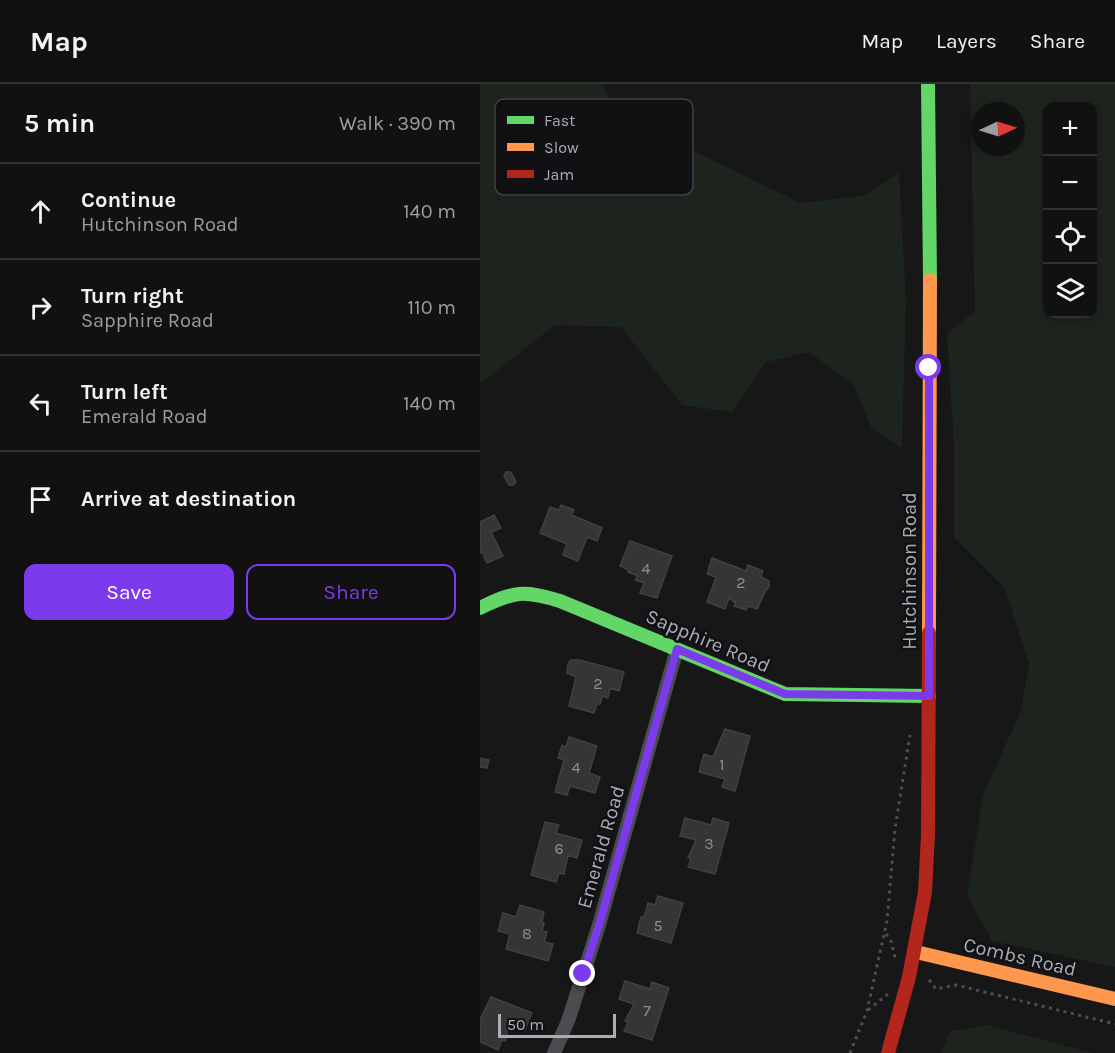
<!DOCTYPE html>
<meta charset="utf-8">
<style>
:root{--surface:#111;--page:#1a1a1a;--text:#f1f3f6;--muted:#9c9d9f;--line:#303131;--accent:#7c3aed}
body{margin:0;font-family:Karla,sans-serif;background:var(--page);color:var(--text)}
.controls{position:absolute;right:18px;top:18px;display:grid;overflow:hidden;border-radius:12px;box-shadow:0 3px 9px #0003}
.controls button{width:54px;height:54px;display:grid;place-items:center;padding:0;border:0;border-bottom:2px solid var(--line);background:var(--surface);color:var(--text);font:30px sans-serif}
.compass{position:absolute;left:491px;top:18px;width:54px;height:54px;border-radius:50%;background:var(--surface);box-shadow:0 3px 9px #0003;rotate:86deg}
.scale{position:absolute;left:18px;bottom:15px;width:118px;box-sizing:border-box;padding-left:6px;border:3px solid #a8adb8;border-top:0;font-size:16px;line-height:21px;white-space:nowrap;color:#a8adb8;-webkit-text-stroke:4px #111113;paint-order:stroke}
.stop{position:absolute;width:18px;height:18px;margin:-14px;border:4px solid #7c3aed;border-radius:50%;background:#fff}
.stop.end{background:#7c3aed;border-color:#fff;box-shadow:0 2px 6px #0008}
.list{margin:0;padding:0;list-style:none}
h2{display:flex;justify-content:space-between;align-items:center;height:78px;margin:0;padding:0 24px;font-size:26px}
h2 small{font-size:20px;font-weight:400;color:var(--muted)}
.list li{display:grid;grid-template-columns:39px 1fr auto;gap:18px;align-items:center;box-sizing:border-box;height:96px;padding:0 24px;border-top:2px solid var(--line)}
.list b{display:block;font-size:22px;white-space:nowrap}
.list p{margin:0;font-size:20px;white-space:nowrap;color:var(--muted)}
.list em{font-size:20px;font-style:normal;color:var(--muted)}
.actions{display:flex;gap:12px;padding:18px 24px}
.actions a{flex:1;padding:14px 0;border:2px solid var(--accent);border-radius:12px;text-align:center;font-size:21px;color:var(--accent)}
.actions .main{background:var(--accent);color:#fff}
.icon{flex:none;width:33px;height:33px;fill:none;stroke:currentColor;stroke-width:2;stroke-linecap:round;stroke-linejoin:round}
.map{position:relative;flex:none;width:635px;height:969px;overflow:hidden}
header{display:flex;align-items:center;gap:36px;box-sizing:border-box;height:84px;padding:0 30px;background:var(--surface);border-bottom:2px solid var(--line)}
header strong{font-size:28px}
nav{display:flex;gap:33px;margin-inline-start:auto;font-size:21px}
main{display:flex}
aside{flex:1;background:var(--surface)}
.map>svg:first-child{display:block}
.green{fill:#1d241e;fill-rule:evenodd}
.building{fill:#353536;stroke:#3f4043;stroke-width:1.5}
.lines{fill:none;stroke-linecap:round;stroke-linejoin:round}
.path{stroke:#4d4e52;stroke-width:3;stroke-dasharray:3 4.5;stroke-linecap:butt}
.street{stroke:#4b4c50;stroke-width:14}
.fast{stroke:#63d668;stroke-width:14}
.slow{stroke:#ff974d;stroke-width:14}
.jam{stroke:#b3261e;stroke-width:14}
.route{stroke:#7c3aed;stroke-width:8}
.labels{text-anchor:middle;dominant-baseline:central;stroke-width:5;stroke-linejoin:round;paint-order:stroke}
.number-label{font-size:16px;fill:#8b8f98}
.street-label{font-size:20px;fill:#a8adb8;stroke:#111113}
.key{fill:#111113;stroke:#3e4045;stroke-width:1.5}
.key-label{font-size:16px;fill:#a8adb8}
</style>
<header>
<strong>Map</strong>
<nav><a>Map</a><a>Layers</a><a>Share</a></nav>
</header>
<main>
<aside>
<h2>5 min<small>Walk · 390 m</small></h2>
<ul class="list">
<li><svg class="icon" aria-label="ahead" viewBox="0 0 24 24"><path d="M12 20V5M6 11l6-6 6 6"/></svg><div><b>Continue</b><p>Hutchinson Road</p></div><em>140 m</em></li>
<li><svg class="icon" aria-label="right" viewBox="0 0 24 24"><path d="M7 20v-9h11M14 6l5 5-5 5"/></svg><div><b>Turn right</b><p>Sapphire Road</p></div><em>110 m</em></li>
<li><svg class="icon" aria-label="left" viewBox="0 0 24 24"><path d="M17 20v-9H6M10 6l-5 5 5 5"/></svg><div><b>Turn left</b><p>Emerald Road</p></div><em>140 m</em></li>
<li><svg class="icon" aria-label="arrive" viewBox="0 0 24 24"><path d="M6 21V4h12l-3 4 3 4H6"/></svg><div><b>Arrive at destination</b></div></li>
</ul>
<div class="actions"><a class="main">Save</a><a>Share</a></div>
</aside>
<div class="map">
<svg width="635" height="969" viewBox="0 0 635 969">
<rect width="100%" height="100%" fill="#171717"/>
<path class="green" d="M 0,0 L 122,0 L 139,31 L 321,119 L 386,111 L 419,89 L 426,216 L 422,364 L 392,345 L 374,301 L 329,268 L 286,278 L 252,328 L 202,321 L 141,243 L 75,241 L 0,300 Z
M 490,0 L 635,0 L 635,883 L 512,857 L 487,811 L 503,711 L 540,629 L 549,581 L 525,504 L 474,453 L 474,362 L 467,249 L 495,228 ZM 612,22 L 612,230 L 568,230 L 568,22 ZM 500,27 L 536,27 L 536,63 L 500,63 Z
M 507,941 L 613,969 L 460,969 L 471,947 Z"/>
<path class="building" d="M 26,388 L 31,388 L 36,398 L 33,401 L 29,401 L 24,392 Z
M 81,421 L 94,426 L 92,431 L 122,444 L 117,457 L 107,453 L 98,477 L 83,471 L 87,460 L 60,449 L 70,423 L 79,426 Z
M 14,431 L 21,444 L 11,448 L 23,472 L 7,479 L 2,468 L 0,469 L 0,438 Z
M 150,457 L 192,472 L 177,514 L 160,509 L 164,499 L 155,496 L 158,492 L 148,488 L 149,486 L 140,482 Z
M 232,474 L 266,487 L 268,481 L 283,487 L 281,493 L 289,497 L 289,503 L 285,508 L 277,525 L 268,522 L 266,526 L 254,522 L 256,516 L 254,518 L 249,514 L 245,525 L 227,518 L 236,493 L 227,490 Z
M 91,576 L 100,576 L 144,588 L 139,607 L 130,604 L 128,614 L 122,612 L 120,620 L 117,620 L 114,629 L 89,622 L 96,593 L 87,589 L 88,580 Z
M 245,645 L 270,652 L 255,707 L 242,703 L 245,695 L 219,688 L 224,670 L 233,673 Z
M 89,653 L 117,662 L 109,689 L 120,693 L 115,709 L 90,702 L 87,711 L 75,708 L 84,676 L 78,674 L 82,661 L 86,663 Z
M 0,674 L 9,676 L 7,684 L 0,683 Z
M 205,734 L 231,741 L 233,734 L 249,739 L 235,790 L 208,783 L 211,774 L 208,774 L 216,756 L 200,752 Z
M 65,738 L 79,741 L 76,749 L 102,756 L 97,774 L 88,771 L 84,790 L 79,789 L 76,798 L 51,791 Z
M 178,812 L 203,819 L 191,859 L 157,849 L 161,833 L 164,833 L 168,819 L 175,821 Z
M 40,821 L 64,828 L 62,838 L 64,839 L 62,847 L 67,848 L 64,858 L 73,860 L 68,877 L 26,865 L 30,850 L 18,847 L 23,829 L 36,833 Z
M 145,897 L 170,905 L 172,898 L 189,904 L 172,956 L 144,947 L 148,938 L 145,937 L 154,920 L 139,915 Z
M 11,913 L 52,929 L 45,946 L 29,940 L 25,957 L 22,956 L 18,966 L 0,958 L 0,936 Z"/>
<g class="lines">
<path class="path" d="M 406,850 L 411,857 L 416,877
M 449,896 L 456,905 L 476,901 L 635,940
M 388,926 L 408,910
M 370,969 L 387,927 L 407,837 L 415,745 L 430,651"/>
<path class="street" d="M 74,969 L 88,937 L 119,841 L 197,565"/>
<path class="fast" d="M 448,0 L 450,196
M 0,524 C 35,507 43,506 80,517 L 305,610 L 449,612"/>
<path class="slow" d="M 449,549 L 450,196
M 436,868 L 635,915"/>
<path class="jam" d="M 408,969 L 429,893 L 445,808 L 448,751 L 449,549"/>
</g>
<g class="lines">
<path class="route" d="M 103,890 L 119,841 L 197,565 L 305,610 L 449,612 L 449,284"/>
</g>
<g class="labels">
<g class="number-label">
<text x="166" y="484">4</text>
<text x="261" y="498">2</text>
<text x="118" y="599">2</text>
<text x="242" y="680">1</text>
<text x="96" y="683">4</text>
<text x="229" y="759">3</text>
<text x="79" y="764">6</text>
<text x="178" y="841">5</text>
<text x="47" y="849">8</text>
<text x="167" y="926">7</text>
</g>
<g class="street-label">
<text transform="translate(429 487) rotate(-90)">Hutchinson Road</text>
<text transform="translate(228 557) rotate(23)">Sapphire Road</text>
<text transform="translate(121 763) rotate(-74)">Emerald Road</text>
<text transform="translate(540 873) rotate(13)">Combs Road</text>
</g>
</g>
<rect x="15" y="15" width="198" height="96" rx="9" class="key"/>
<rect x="27" y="32" width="27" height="8" fill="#63d668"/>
<rect x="27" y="59" width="27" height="8" fill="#ff974d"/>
<rect x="27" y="86" width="27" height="8" fill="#b3261e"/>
<g class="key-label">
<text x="64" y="42">Fast</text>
<text x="64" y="69">Slow</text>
<text x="64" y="96">Jam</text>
</g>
</svg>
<div class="controls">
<button>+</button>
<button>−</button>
<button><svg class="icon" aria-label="locate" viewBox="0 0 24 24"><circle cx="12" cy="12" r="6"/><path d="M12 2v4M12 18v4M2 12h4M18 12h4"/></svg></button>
<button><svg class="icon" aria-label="layers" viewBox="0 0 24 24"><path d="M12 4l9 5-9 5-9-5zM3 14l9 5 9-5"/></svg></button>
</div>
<svg class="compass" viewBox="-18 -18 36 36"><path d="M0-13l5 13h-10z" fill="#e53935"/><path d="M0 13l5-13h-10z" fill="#9c9d9f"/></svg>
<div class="scale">50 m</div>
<div class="stop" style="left:449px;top:284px"></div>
<div class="stop end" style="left:103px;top:890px"></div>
</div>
</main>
